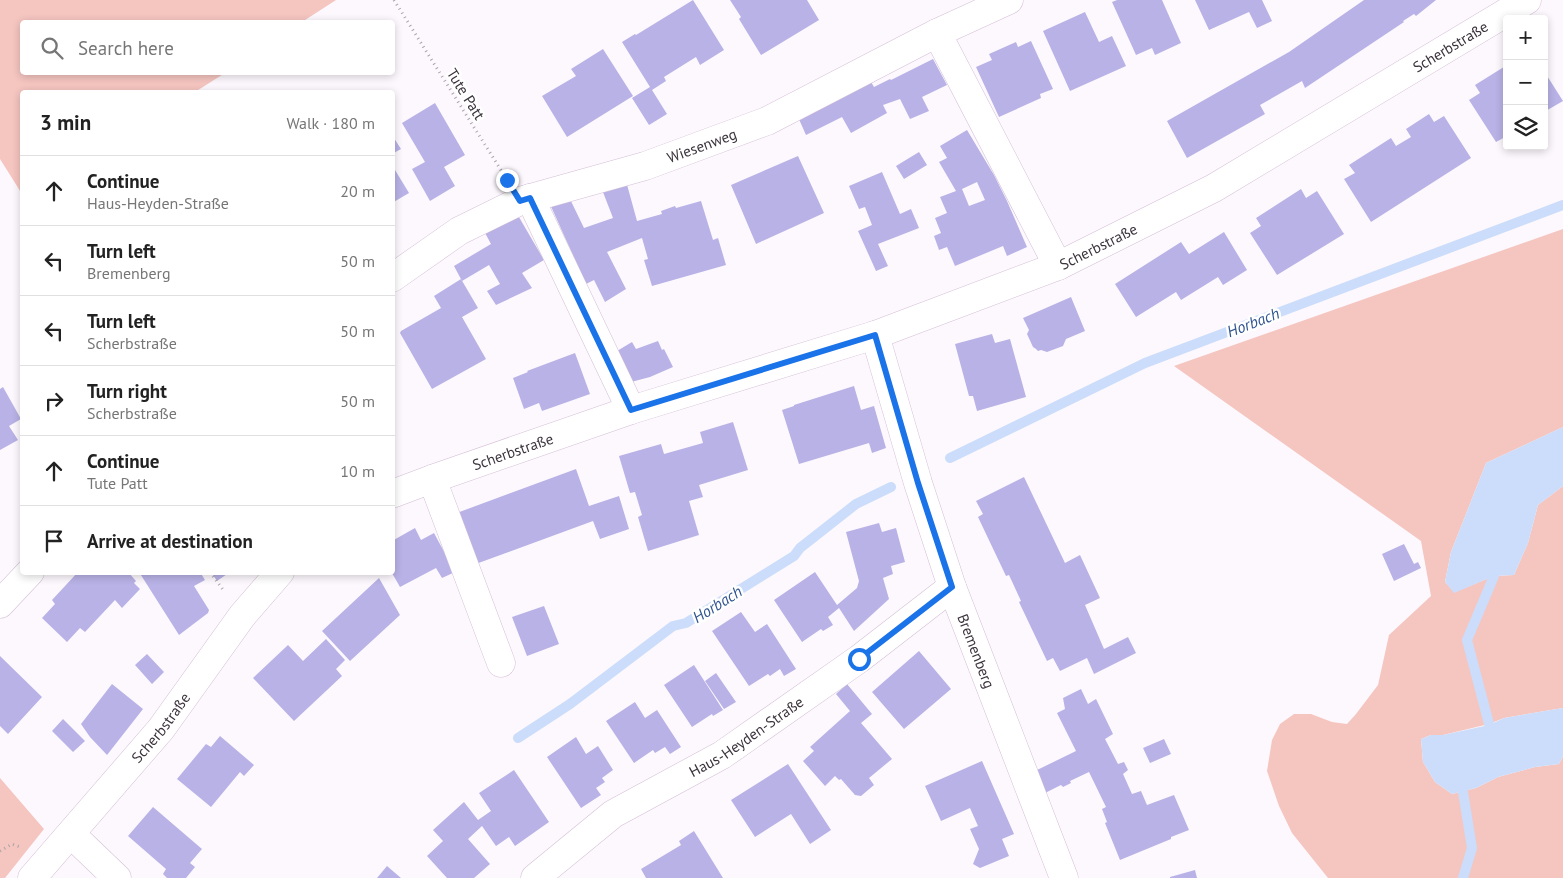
<!DOCTYPE html>
<meta charset="utf-8">
<style>
:root{--surface:#fff;--page:#f2f2f2;--text:#222;--muted:#767676;--line:#e0e0e0}
body{margin:0;font-family:"PT Sans",sans-serif;background:var(--page);color:var(--text)}
.controls{position:absolute;right:15px;top:15px;display:grid;overflow:hidden;border-radius:5px;box-shadow:0 2px 8px #0003}
.controls button{width:45px;height:45px;display:grid;place-items:center;padding:0;border:0;border-bottom:1px solid var(--line);background:var(--surface);color:var(--text);font:25px sans-serif}
.stop{position:absolute;width:15px;height:15px;margin:-11px;border:4px solid #1a73e8;border-radius:50%;background:#fff}
.stop.end{background:#1a73e8;border-color:#fff;box-shadow:0 1px 5px #0008}
.list{margin:0;padding:0;list-style:none}
h2{display:flex;justify-content:space-between;align-items:center;height:65px;margin:0;padding:0 20px;font-size:21px}
h2 small{font-size:16px;font-weight:400;color:var(--muted)}
.list li{display:grid;grid-template-columns:32px 1fr auto;gap:15px;align-items:center;box-sizing:border-box;height:70px;padding:0 20px;border-top:1px solid var(--line)}
.list b{display:block;font-size:19px;white-space:nowrap}
.list p{margin:0;font-size:16px;white-space:nowrap;color:var(--muted)}
.list em{font-size:16px;font-style:normal;color:var(--muted)}
.icon{flex:none;width:28px;height:28px;fill:none;stroke:currentColor;stroke-width:2;stroke-linecap:round;stroke-linejoin:round}
.map{position:relative;flex:none;width:1563px;height:878px;overflow:hidden}
.search{position:absolute;background:var(--surface);box-shadow:0 2px 8px #0003;left:20px;top:20px;width:375px;height:55px;display:flex;align-items:center;gap:12px;box-sizing:border-box;padding:0 18px;border-radius:5px;color:var(--muted);font-size:19px}
.panel{position:absolute;background:var(--surface);box-shadow:0 2px 8px #0003;left:20px;top:90px;width:375px;height:485px;border-radius:5px}
.map>svg:first-child{display:block}
.green{fill:#f5c5c0}
.water{fill:#cbddfa}
.lines{fill:none;stroke-linecap:round;stroke-linejoin:round}
.stream{stroke:#cbddfa;stroke-width:10}
.building{fill:#b9b2e6;fill-rule:evenodd}
.minor-casing{stroke:#d4bfd7;stroke-width:29}
.path{stroke:#a9a3a9;stroke-width:3;stroke-dasharray:1 4;stroke-linecap:butt}
.minor{stroke:#fff;stroke-width:28}
.route{stroke:#1a73e8;stroke-width:6}
.labels{text-anchor:middle;dominant-baseline:central;stroke-width:5;stroke-linejoin:round;paint-order:stroke}
.street-label{font-size:15px;fill:#3c343d;stroke:#fff}
.water-label{font-size:16px;font-style:italic;fill:#325690;stroke:#fff}
</style>
<div class="map">
<svg width="1563" height="878" viewBox="0 0 1563 878">
<rect width="100%" height="100%" fill="#fdf8fd"/>
<path class="green" d="M 0,0 L 336,0 L 302,22 L 22,22 L 22,72 L 225,73 L 195,92 L 22,92 L 22,194 L 0,159 Z
M 1563,229 L 1563,427 L 1486,463 L 1451,552 L 1445,582 L 1455,592 L 1494,576 L 1514,575 L 1528,543 L 1538,505 L 1563,486 L 1563,708 L 1504,718 L 1489,724 L 1443,735 L 1431,735 L 1421,739 L 1423,762 L 1435,782 L 1452,794 L 1476,788 L 1498,777 L 1535,767 L 1559,764 L 1563,756 L 1563,878 L 1328,878 L 1292,833 L 1279,806 L 1267,771 L 1272,740 L 1280,724 L 1294,714 L 1311,714 L 1332,722 L 1347,724 L 1356,714 L 1378,685 L 1389,635 L 1431,596 L 1421,541 L 1174,366 Z
M 0,778 L 44,829 L 5,878 L 0,878 Z"/>
<path class="water" d="M 1563,427 L 1563,486 L 1538,505 L 1528,543 L 1514,575 L 1494,576 L 1454,593 L 1445,582 L 1451,552 L 1486,463 Z
M 1563,708 L 1563,756 L 1559,764 L 1535,767 L 1498,777 L 1476,788 L 1452,794 L 1435,782 L 1423,762 L 1421,739 L 1431,735 L 1443,735 L 1489,725 L 1504,718 Z"/>
<g class="lines">
<path class="stream" d="M 950,458 L 1145,363 L 1563,205
M 1489,724 L 1467,640 L 1494,576
M 518,738 L 570,704 L 673,626 L 686,623 L 794,556 L 800,548 L 856,504 L 891,487
M 1463,878 L 1472,848 L 1463,792"/>
</g>
<path class="building" d="M 693,0 L 724,50 L 700,65 L 696,57 L 664,77 L 666,81 L 652,90 L 667,114 L 649,125 L 632,98 L 650,87 L 622,42 L 635,34 L 636,35 Z
M 730,0 L 807,0 L 819,20 L 761,55 L 739,19 L 741,17 Z
M 1117,0 L 1162,0 L 1181,43 L 1155,55 L 1152,48 L 1136,55 L 1112,2 Z
M 1195,0 L 1262,0 L 1272,21 L 1257,28 L 1249,12 L 1209,30 Z
M 1364,0 L 1436,0 L 1416,16 L 1414,14 L 1403,21 L 1404,22 L 1305,88 L 1302,81 L 1260,105 L 1265,114 L 1187,158 L 1167,121 L 1289,52 Z
M 1085,12 L 1099,42 L 1112,36 L 1126,66 L 1070,91 L 1043,31 Z
M 1031,41 L 1053,89 L 1040,94 L 1041,98 L 999,117 L 976,67 L 992,60 L 989,54 L 1016,42 L 1018,47 Z
M 603,49 L 633,96 L 567,137 L 542,96 L 576,76 L 571,69 Z
M 933,59 L 947,85 L 922,97 L 929,111 L 910,119 L 900,99 L 883,105 L 887,113 L 851,133 L 842,117 L 806,135 L 798,117 L 868,77 L 874,87 L 890,79 L 891,80 Z
M 1507,65 L 1507,136 L 1496,142 L 1469,100 L 1480,93 L 1475,85 Z
M 1544,71 L 1563,101 L 1544,112 Z
M 435,103 L 465,155 L 444,167 L 455,186 L 430,201 L 412,169 L 425,162 L 402,123 Z
M 1429,114 L 1434,122 L 1444,116 L 1471,158 L 1371,222 L 1344,179 L 1355,173 L 1349,165 L 1391,138 L 1396,146 L 1411,137 L 1406,129 Z
M 967,130 L 994,175 L 1007,201 L 1027,247 L 1007,256 L 1003,246 L 955,266 L 947,247 L 939,250 L 934,236 L 941,233 L 935,218 L 947,213 L 940,197 L 956,191 L 939,162 L 947,158 L 940,146 ZM 977,182 L 985,200 L 969,206 L 962,189 Z
M 392,135 L 401,149 L 392,154 Z
M 919,152 L 927,165 L 904,179 L 896,166 Z
M 798,156 L 824,213 L 756,244 L 731,185 Z
M 392,165 L 409,193 L 392,203 Z
M 882,172 L 900,214 L 911,209 L 919,228 L 878,244 L 888,266 L 876,271 L 858,231 L 872,225 L 865,207 L 859,209 L 849,186 Z
M 626,181 L 637,221 L 662,214 L 661,211 L 675,206 L 676,208 L 701,201 L 713,240 L 718,238 L 726,265 L 652,286 L 644,260 L 648,259 L 642,238 L 607,252 L 626,289 L 605,302 L 594,280 L 586,284 L 549,202 L 568,195 L 584,228 L 613,218 L 601,187 Z
M 1301,189 L 1306,198 L 1317,191 L 1344,234 L 1277,275 L 1250,233 L 1261,226 L 1256,218 Z
M 516,212 L 544,260 L 522,273 L 532,288 L 496,305 L 487,291 L 500,284 L 489,265 L 462,281 L 454,266 L 491,244 L 484,231 Z
M 1224,232 L 1247,270 L 1223,285 L 1218,277 L 1181,300 L 1176,292 L 1136,317 L 1115,284 L 1181,242 L 1189,254 Z
M 461,279 L 478,308 L 462,317 L 486,359 L 432,389 L 400,333 L 401,331 L 441,308 L 434,296 Z
M 1071,297 L 1085,331 L 1066,339 L 1063,346 L 1047,352 L 1041,350 L 1038,351 L 1036,349 L 1033,347 L 1027,334 L 1029,330 L 1023,318 Z
M 992,334 L 995,343 L 1010,339 L 1026,397 L 977,411 L 973,396 L 969,396 L 955,344 Z
M 658,341 L 662,350 L 664,349 L 673,367 L 650,377 L 631,382 L 617,351 L 632,342 L 636,349 Z
M 575,353 L 590,394 L 542,411 L 539,403 L 524,409 L 513,378 L 528,372 L 527,371 Z
M 854,386 L 861,410 L 874,406 L 886,448 L 872,453 L 869,443 L 799,464 L 782,410 L 794,406 L 794,405 Z
M 3,387 L 21,419 L 9,426 L 18,440 L 0,450 L 0,389 Z
M 733,422 L 748,470 L 699,485 L 703,497 L 689,501 L 699,535 L 648,551 L 638,517 L 642,515 L 635,492 L 630,493 L 619,456 L 661,444 L 664,454 L 703,443 L 700,432 Z
M 576,469 L 589,506 L 619,496 L 629,529 L 600,539 L 593,521 L 473,565 L 454,514 Z
M 1024,477 L 1065,563 L 1080,555 L 1100,598 L 1085,605 L 1104,649 L 1128,637 L 1136,653 L 1094,674 L 1087,658 L 1060,671 L 1053,658 L 1047,661 L 1019,602 L 1021,601 L 1009,575 L 1006,576 L 978,517 L 983,514 L 976,501 Z
M 879,523 L 882,532 L 896,528 L 905,562 L 891,566 L 893,574 L 883,578 L 889,599 L 854,631 L 839,608 L 828,617 L 833,625 L 823,631 L 821,629 L 802,642 L 774,600 L 815,572 L 837,605 L 857,588 L 859,581 L 846,532 Z
M 415,528 L 421,540 L 434,533 L 455,572 L 442,578 L 436,568 L 400,587 L 392,573 L 392,541 Z
M 1404,544 L 1414,564 L 1418,562 L 1421,568 L 1394,581 L 1382,554 Z
M 78,572 L 128,572 L 136,581 L 134,583 L 140,589 L 122,608 L 115,600 L 85,632 L 80,628 L 67,642 L 42,618 L 55,604 L 52,600 Z
M 139,572 L 200,572 L 205,580 L 194,586 L 209,610 L 208,613 L 179,635 Z
M 211,572 L 230,572 L 217,581 Z
M 379,578 L 400,615 L 350,661 L 322,631 Z
M 544,606 L 559,644 L 527,656 L 512,617 Z
M 741,612 L 755,632 L 767,624 L 796,669 L 784,676 L 780,669 L 770,676 L 768,674 L 749,686 L 712,631 Z
M 326,639 L 345,660 L 336,669 L 342,676 L 294,721 L 253,678 L 288,645 L 303,661 Z
M 919,651 L 951,689 L 904,729 L 872,692 Z
M 147,654 L 164,672 L 152,684 L 135,665 Z
M 0,656 L 42,697 L 8,734 L 0,726 Z
M 694,665 L 723,710 L 713,716 L 712,714 L 692,727 L 664,685 Z
M 716,673 L 736,702 L 724,709 L 705,681 Z
M 112,684 L 143,709 L 107,755 L 90,737 L 81,724 Z
M 847,684 L 872,714 L 861,723 L 892,759 L 869,778 L 874,785 L 861,796 L 855,795 L 841,779 L 839,780 L 835,776 L 825,786 L 803,761 L 814,751 L 810,747 L 850,711 L 836,694 Z
M 1081,689 L 1088,704 L 1096,699 L 1113,734 L 1105,739 L 1118,764 L 1124,762 L 1128,770 L 1123,774 L 1132,794 L 1141,791 L 1147,805 L 1174,795 L 1189,830 L 1171,837 L 1171,839 L 1120,860 L 1105,823 L 1107,822 L 1102,809 L 1106,807 L 1089,772 L 1070,781 L 1071,783 L 1063,787 L 1061,785 L 1043,794 L 1033,772 L 1076,751 L 1057,713 L 1065,709 L 1063,698 Z
M 635,702 L 645,718 L 657,710 L 681,747 L 670,754 L 665,747 L 655,753 L 653,750 L 634,763 L 606,721 Z
M 63,719 L 85,741 L 73,752 L 52,731 Z
M 220,736 L 254,765 L 244,776 L 240,772 L 211,807 L 177,779 L 206,744 L 211,747 Z
M 576,737 L 586,754 L 598,746 L 613,770 L 602,778 L 605,782 L 596,788 L 601,795 L 581,808 L 547,757 Z
M 1164,739 L 1171,754 L 1150,763 L 1143,748 Z
M 982,761 L 1014,834 L 1002,839 L 1009,856 L 980,868 L 973,864 L 979,849 L 970,829 L 978,826 L 970,808 L 941,821 L 925,786 Z
M 788,764 L 831,830 L 810,844 L 791,814 L 755,837 L 731,800 Z
M 514,770 L 549,822 L 515,846 L 509,837 L 496,846 L 482,826 L 468,839 L 490,864 L 474,878 L 447,878 L 427,856 L 443,841 L 433,830 L 464,802 L 478,820 L 491,811 L 479,793 Z
M 153,807 L 202,849 L 190,863 L 195,867 L 186,878 L 167,878 L 163,874 L 166,869 L 128,836 Z
M 694,831 L 723,878 L 646,878 L 641,869 L 681,845 L 679,841 Z
M 387,866 L 401,878 L 377,878 Z
M 1195,870 L 1197,878 L 1170,878 L 1170,877 Z"/>
<g class="lines">
<defs>
<g id="minor">
<path d="M 937,33 L 1058,266"/>
<path d="M 530,198 L 631,410"/>
<path id="s1" d="M 392,278 L 459,231 L 520,201 L 645,166 L 767,121 L 937,33 L 1009,0"/>
<path id="s2" d="M 875,335 L 918,483 L 952,587 L 1064,878"/>
<path d="M 432,479 L 501,663"/>
<path id="s3" d="M 392,494 L 432,479 L 631,410 L 875,335 L 1058,266 L 1214,188 L 1527,0"/>
<path d="M 0,604 L 30,572"/>
<path d="M 71,834 L 117,878"/>
<path id="s4" d="M 32,878 L 161,729 L 242,616 L 280,572"/>
<path id="s5" d="M 535,878 L 613,814 L 722,755 L 859,659 L 952,587"/>
</g>
</defs>
<use href="#minor" class="minor-casing"/>
<path class="path" d="M 394,0 L 504,175
M 210,572 L 224,591
M 0,851 L 12,844 L 20,847"/>
<use href="#minor" class="minor"/>
</g>
<g class="lines">
<path class="route" d="M 507,180 L 520,201 L 530,198 L 631,410 L 875,335 L 918,483 L 952,587 L 859,659"/>
</g>
<g class="labels">
<g class="street-label">
<text stroke="none"><textPath href="#s3" startOffset="1154">Scherbstraße</textPath></text>
<text transform="translate(466 94) rotate(58)">Tute Patt</text>
<text stroke="none"><textPath href="#s1" startOffset="340">Wiesenweg</textPath></text>
<text stroke="none"><textPath href="#s3" startOffset="749">Scherbstraße</textPath></text>
<text stroke="none"><textPath href="#s3" startOffset="128">Scherbstraße</textPath></text>
<text stroke="none"><textPath href="#s2" startOffset="332">Bremenberg</textPath></text>
<text stroke="none"><textPath href="#s4" startOffset="198">Scherbstraße</textPath></text>
<text stroke="none"><textPath href="#s5" startOffset="255">Haus-Heyden-Straße</textPath></text>
</g>
<g class="water-label">
<text transform="translate(1253 322) rotate(-21)">Horbach</text>
<text transform="translate(717 604) rotate(-32)">Horbach</text>
</g>
</g>
</svg>
<div class="controls">
<button>+</button>
<button>−</button>
<button><svg class="icon" aria-label="layers" viewBox="0 0 24 24"><path d="M12 4l9 5-9 5-9-5zM3 14l9 5 9-5"/></svg></button>
</div>
<div class="stop" style="left:859px;top:659px"></div>
<div class="stop end" style="left:507px;top:180px"></div>
<div class="search"><svg class="icon" aria-label="search" viewBox="0 0 24 24"><circle cx="10" cy="10" r="6"/><path d="M15 15l6 6"/></svg>Search here</div>
<section class="panel">
<h2>3 min<small>Walk · 180 m</small></h2>
<ul class="list">
<li><svg class="icon" aria-label="ahead" viewBox="0 0 24 24"><path d="M12 20V5M6 11l6-6 6 6"/></svg><div><b>Continue</b><p>Haus-Heyden-Straße</p></div><em>20 m</em></li>
<li><svg class="icon" aria-label="left" viewBox="0 0 24 24"><path d="M17 20v-9H6M10 6l-5 5 5 5"/></svg><div><b>Turn left</b><p>Bremenberg</p></div><em>50 m</em></li>
<li><svg class="icon" aria-label="left" viewBox="0 0 24 24"><path d="M17 20v-9H6M10 6l-5 5 5 5"/></svg><div><b>Turn left</b><p>Scherbstraße</p></div><em>50 m</em></li>
<li><svg class="icon" aria-label="right" viewBox="0 0 24 24"><path d="M7 20v-9h11M14 6l5 5-5 5"/></svg><div><b>Turn right</b><p>Scherbstraße</p></div><em>50 m</em></li>
<li><svg class="icon" aria-label="ahead" viewBox="0 0 24 24"><path d="M12 20V5M6 11l6-6 6 6"/></svg><div><b>Continue</b><p>Tute Patt</p></div><em>10 m</em></li>
<li><svg class="icon" aria-label="arrive" viewBox="0 0 24 24"><path d="M6 21V4h12l-3 4 3 4H6"/></svg><div><b>Arrive at destination</b></div></li>
</ul>
</section>
</div>
